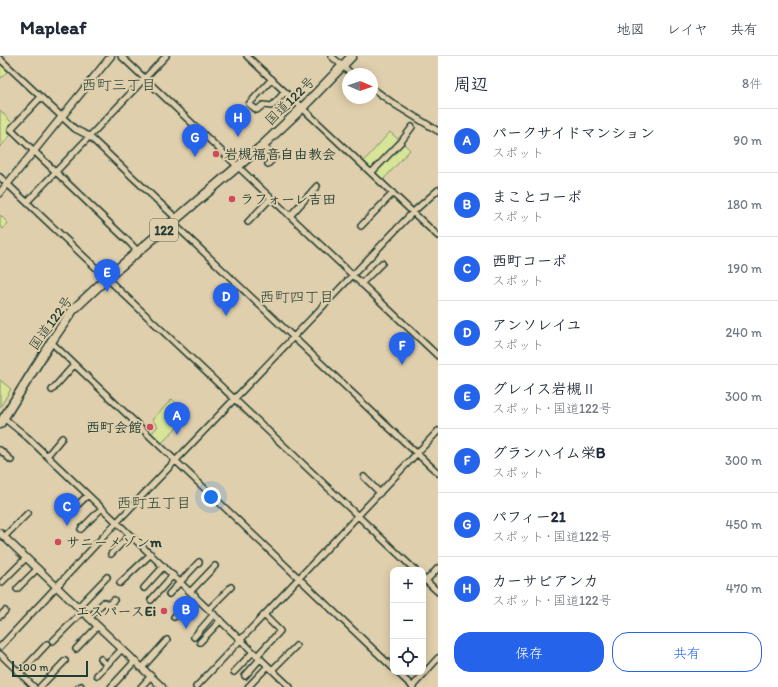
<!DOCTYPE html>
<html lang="ja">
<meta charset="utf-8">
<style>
:root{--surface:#fff;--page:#f2f2f3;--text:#1f2937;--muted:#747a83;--line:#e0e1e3;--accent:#2563eb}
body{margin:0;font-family:Itim,"Klee One",sans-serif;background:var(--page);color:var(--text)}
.controls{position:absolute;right:12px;bottom:12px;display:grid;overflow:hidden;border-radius:8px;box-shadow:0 2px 10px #0003}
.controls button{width:36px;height:36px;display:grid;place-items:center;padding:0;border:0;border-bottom:1px solid var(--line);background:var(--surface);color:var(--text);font:20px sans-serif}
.compass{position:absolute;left:342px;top:12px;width:36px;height:36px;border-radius:50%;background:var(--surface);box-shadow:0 2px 10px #0003;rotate:92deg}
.scale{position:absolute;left:12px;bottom:10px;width:76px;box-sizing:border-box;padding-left:4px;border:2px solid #1f3d34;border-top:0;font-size:11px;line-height:14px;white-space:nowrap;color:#1f3d34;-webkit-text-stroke:3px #e0cfac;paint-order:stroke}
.you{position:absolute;left:211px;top:441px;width:14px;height:14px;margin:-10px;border:3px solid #fff;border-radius:50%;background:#1a73e8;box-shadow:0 0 0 6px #1a73e833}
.badge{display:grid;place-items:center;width:26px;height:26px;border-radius:50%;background:var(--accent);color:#fff;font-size:13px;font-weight:700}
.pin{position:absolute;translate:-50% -33px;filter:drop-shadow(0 1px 2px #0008)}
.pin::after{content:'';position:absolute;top:21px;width:14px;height:12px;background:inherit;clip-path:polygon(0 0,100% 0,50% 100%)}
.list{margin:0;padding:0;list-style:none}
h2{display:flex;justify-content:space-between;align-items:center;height:52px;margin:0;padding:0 16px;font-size:17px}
h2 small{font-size:13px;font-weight:400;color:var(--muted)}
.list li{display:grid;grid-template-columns:26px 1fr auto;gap:12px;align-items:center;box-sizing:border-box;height:64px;padding:0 16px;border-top:1px solid var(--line)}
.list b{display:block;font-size:15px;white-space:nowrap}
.list p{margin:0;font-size:13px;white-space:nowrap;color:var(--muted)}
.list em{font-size:13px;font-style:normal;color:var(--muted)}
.actions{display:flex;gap:8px;padding:12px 16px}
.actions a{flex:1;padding:9px 0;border:1px solid var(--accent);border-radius:16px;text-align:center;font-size:14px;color:var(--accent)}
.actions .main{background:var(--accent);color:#fff}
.icon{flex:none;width:22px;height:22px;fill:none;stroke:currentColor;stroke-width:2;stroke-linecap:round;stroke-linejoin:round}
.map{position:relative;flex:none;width:438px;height:631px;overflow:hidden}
header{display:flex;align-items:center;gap:24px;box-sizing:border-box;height:56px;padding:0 20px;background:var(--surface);border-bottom:1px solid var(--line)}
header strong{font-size:19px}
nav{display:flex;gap:22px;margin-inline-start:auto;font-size:14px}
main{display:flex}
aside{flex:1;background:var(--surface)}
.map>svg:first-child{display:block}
.green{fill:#d8e598;stroke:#7c9166}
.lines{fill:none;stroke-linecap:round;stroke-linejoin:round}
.minor-casing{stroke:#1f3d34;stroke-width:8}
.tertiary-casing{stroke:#1f3d34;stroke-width:9}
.trunk-casing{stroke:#1f3d34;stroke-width:11}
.minor{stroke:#e0cfac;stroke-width:5}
.tertiary{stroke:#e0cfac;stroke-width:6}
.trunk{stroke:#e0cfac;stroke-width:8}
.poi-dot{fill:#d1495b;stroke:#e0cfac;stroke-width:1.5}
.labels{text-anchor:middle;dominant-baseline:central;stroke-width:4;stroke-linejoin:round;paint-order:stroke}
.shield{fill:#e0cfac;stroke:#596958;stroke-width:1}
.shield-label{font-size:13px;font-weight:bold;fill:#1f3d34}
.street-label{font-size:14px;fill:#1f3d34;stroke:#e0cfac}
.poi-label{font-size:14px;font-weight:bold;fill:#1f3d34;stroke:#e0cfac;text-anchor:start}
.neighbourhood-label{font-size:15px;fill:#1f3d34;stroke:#e0cfac}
</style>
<header>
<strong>Mapleaf</strong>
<nav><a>地図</a><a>レイヤ</a><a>共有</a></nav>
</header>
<main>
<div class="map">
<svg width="438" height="631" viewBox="0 0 438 631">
<rect width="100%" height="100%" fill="#e0cfac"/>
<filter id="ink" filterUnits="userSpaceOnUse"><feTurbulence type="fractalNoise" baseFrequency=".025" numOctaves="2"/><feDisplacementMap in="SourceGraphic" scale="8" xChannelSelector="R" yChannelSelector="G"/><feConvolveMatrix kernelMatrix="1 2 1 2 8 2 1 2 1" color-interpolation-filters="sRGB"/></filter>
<g filter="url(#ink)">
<path class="green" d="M 0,7 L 9,14 L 0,23 Z
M 0,54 L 13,68 L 7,75 L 11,79 L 0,91 Z
M 390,76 L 399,84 L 371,114 L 363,106 Z
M 403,87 L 410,94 L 383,124 L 375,117 Z
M 0,159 L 8,167 L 3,173 L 0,170 Z
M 0,324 L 11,333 L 0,351 Z
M 172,343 L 188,359 L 161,388 L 151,378 L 158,370 L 152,364 Z"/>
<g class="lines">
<defs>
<path id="minor" d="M 121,0 L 438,300
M 247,0 L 438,180
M 331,0 L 352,18
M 0,3 L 75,73 L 89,80 L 177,163
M 272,23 L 249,48 L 257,54 L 263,49 L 272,50 L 285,36
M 372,32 L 394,48 L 438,75
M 41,41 L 11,73 L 131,188 L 138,196
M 263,89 L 275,101 L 268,108
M 371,117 L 401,86 L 412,71
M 0,121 L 415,514
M 27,146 L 166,0
M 290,160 L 317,130
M 248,166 L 271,142
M 173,167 L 384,367 L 438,417
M 361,170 L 393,137
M 361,228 L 382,207
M 51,286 L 393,612
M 52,334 L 74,309
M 4,362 L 27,381 L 290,631
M 0,394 L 11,404
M 47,400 L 62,382
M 364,421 L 380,437
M 71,455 L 88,439
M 81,473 L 102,452
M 4,481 L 28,457
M 111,498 L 130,479
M 423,522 L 438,536
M 426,525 L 438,512
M 2,526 L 26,502
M 120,527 L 151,498
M 144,532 L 164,510
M 17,533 L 37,513
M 191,535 L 215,510
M 169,538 L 199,506
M 151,544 L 173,519
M 78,551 L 107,521
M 209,553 L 231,531
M 0,560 L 5,555
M 174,561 L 195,539
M 89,562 L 104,546 L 108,549 L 114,544
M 194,581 L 214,558
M 53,585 L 83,555
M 200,586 L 221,564
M 0,591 L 117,466 L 412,157 L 438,134
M 76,593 L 98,570
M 0,598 L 34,631
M 257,600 L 280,575 L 264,559
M 101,603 L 107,609
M 142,612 L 167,584
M 272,614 L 296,590
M 234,616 L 253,596
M 397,616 L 413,631
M 20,617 L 47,588
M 97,619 L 122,593
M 245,620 L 260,603
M 40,631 L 65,605
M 79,631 L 81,630
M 111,631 L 135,605
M 141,631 L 151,620
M 196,631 L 438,375
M 248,631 L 268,610
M 412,631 L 438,602"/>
<path id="tertiary" d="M 0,137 L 111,0
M 0,477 L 162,631"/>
<path id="trunk" d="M 0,368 L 51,286 L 73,254 L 107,222 L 263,89 L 302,52 L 352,0"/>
</defs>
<use href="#minor" class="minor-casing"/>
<use href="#tertiary" class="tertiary-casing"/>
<use href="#trunk" class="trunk-casing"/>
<use href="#minor" class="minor"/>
<use href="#tertiary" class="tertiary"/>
<use href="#trunk" class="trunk"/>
</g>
</g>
<g class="poi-dot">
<circle cx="216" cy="98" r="4"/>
<circle cx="232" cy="143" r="4"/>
<circle cx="150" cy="371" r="4"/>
<circle cx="58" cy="486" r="4"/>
<circle cx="164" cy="555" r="4"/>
</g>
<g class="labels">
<rect class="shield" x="150" y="163" width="28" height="22" rx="3"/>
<g class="shield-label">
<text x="164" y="174">122</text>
</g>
<g class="street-label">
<text transform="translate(290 45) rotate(-44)">国道122号</text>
<text transform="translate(51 267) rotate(-54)">国道122号</text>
</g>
<g class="poi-label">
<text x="224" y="98">岩槻福音自由教会</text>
<text x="240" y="143">ラフォーレ吉田</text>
<text x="142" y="371" text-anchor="end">西町会館</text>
<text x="66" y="486">サニーメゾンm</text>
<text x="156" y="555" text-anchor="end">エスパースEi</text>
</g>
<g class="neighbourhood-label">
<text x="119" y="29">西町三丁目</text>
<text x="297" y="241">西町四丁目</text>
<text x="154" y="447">西町五丁目</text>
</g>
</g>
</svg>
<div class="controls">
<button>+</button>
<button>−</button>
<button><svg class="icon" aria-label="locate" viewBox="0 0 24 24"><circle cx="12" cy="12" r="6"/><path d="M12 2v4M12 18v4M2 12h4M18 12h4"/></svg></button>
</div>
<svg class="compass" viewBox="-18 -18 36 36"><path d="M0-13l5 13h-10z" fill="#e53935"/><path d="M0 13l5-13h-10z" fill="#747a83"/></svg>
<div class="scale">100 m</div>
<div class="you"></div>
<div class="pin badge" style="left:177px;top:379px">A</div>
<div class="pin badge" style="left:186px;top:573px">B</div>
<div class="pin badge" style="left:67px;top:470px">C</div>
<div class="pin badge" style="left:226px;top:260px">D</div>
<div class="pin badge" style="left:107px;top:236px">E</div>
<div class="pin badge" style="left:402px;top:309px">F</div>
<div class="pin badge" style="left:195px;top:101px">G</div>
<div class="pin badge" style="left:238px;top:81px">H</div>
</div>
<aside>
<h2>周辺<small>8件</small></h2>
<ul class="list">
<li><span class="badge">A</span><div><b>パークサイドマンション</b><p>スポット</p></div><em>90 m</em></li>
<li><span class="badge">B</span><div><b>まことコーポ</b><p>スポット</p></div><em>180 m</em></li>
<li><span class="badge">C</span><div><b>西町コーポ</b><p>スポット</p></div><em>190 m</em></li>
<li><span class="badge">D</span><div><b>アンソレイユ</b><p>スポット</p></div><em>240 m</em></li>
<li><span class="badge">E</span><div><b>グレイス岩槻Ⅱ</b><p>スポット · 国道122号</p></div><em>300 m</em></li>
<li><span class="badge">F</span><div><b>グランハイム栄B</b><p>スポット</p></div><em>300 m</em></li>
<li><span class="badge">G</span><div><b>パフィー21</b><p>スポット · 国道122号</p></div><em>450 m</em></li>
<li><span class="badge">H</span><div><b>カーサビアンカ</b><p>スポット · 国道122号</p></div><em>470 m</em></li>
</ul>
<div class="actions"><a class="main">保存</a><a>共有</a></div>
</aside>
</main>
